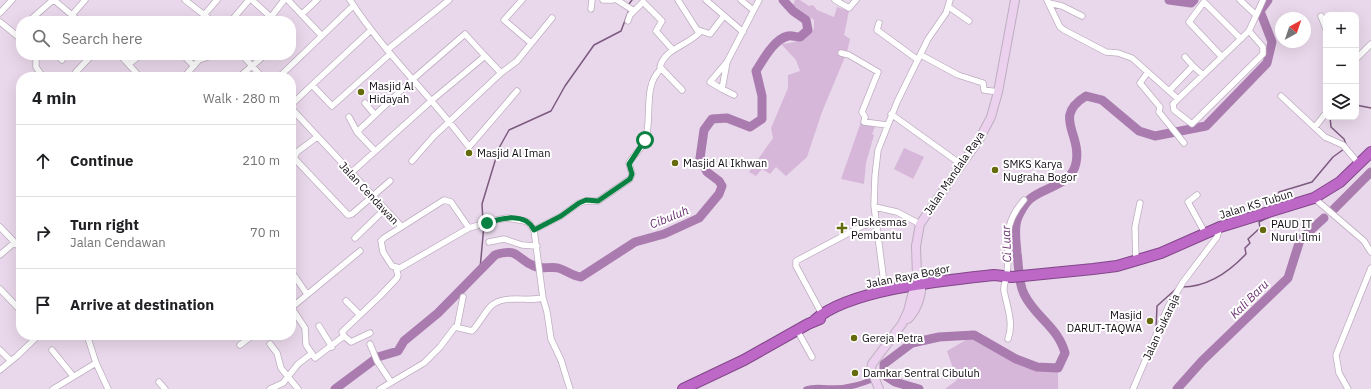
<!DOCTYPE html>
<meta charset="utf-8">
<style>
:root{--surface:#fff;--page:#f2f2f2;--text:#202124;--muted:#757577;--line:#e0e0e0}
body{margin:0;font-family:"IBM Plex Sans",sans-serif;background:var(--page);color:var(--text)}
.controls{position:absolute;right:12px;top:12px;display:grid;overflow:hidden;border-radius:8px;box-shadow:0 4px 16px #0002}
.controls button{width:36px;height:36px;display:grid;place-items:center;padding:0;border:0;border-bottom:1px solid var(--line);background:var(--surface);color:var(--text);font:20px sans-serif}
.compass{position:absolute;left:1275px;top:12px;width:36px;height:36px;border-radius:50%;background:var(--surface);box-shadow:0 4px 16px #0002;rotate:40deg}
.stop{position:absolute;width:12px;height:12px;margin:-9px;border:3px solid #0b8043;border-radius:50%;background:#fff}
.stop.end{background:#0b8043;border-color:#fff;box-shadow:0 1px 4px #0008}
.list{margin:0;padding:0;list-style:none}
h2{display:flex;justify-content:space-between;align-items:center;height:52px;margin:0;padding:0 16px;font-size:17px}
h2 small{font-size:13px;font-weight:400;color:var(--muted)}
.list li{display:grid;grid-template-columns:26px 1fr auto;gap:12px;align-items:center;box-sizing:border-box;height:72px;padding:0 16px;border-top:1px solid var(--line)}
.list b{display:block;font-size:15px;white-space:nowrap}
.list p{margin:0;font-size:13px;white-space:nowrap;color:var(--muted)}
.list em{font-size:13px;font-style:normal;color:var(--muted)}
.icon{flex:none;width:22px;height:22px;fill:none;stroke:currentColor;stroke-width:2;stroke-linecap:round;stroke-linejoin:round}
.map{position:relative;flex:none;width:1371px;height:389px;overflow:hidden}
.search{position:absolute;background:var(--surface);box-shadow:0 4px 16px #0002;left:16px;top:16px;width:280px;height:44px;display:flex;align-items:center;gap:10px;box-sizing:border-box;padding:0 14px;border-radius:16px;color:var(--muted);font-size:15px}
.panel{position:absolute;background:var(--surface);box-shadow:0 4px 16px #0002;left:16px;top:72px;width:280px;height:268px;border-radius:16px}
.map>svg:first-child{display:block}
.green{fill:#d6b7d9}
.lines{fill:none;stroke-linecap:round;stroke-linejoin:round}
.stream{stroke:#7c5a7f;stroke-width:1.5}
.canal{stroke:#a97bae;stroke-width:5.5}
.river{stroke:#a97bae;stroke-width:9}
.street-casing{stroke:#bdadbf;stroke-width:7}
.secondary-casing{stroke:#bdadbf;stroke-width:10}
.highway-casing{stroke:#814788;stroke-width:12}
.street{stroke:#fff;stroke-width:5.5}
.secondary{stroke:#ebd1ee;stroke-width:8}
.highway{stroke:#bd67c7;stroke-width:10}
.route{stroke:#0b8043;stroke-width:5}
.poi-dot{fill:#656a0c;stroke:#fff;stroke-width:1.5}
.labels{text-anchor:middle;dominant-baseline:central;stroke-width:4;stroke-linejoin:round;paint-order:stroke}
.poi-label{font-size:11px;fill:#120c12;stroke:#fff;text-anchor:start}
.street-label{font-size:11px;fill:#120c12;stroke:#fff}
.water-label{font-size:12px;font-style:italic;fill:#6a3171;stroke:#fff}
</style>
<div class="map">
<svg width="1371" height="389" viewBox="0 0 1371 389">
<rect width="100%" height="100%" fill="#e9d8eb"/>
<path class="green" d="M 795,0 L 800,0 L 809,6 L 813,5 L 817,10 L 834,17 L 837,7 L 849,11 L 844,35 L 850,39 L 847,52 L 822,112 L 807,157 L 786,176 L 776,167 L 770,174 L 762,169 L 756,176 L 749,172 L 773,138 L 771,128 L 788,88 L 788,75 L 800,71 L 796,60 L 781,44 C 796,43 804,40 814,29 L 814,20 L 793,5 Z
M 861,122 L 875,127 L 872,134 L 874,135 L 866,163 L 864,184 L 841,179 Z
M 904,148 L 924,157 L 913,179 L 894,169 Z
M 974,335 L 1005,354 L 1058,368 L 1058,389 L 945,389 L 957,380 L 947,351 Z"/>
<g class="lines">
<path class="stream" d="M 629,4 L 632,0
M 1356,105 L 1371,108
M 1330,117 L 1331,127 L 1344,139 L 1347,147
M 1271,207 L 1279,192 L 1312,182 L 1333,157 L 1344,149
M 483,222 L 482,204 L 499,148 L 509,130 L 551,111 L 565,86 L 594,45 L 621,31 L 629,10
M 480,269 L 484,225
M 1182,287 C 1208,287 1229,272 1246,254 L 1245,248 L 1250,243 L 1248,239 L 1260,228 L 1259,222 L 1271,216
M 1156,330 L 1157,306 L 1177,288"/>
<path class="canal" d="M 806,389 C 815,386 822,388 831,388 C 851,389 866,382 884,375"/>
<path class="river" d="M 1169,0 L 1191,3 L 1194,0
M 1334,209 L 1371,172
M 335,389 L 378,357 L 398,351 L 404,341 L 438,313 L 495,255 C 519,247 516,259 534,266 C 542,270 550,266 558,268 C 566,270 572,276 581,277 L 635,242 L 664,234 L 699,218 L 719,194 L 722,186 L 719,181 L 707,172 L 700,158 L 704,130 L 712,119 L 727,118 L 750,127 L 762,119 L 762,96 L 756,71 C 763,60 774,39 788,36 C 791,35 796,37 800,37 L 808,30 L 806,20 L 793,11 L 783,0
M 919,389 L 895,382 L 884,375 L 884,364 L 912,343 L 939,337 L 974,335 L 1016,359 L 1037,367 L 1058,368 L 1065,353 C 1058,327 1035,317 1024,294 C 1018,282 1019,266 1017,253 C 1016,242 1014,230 1017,220 C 1019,214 1025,203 1030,199 C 1044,187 1072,185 1076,163 C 1082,133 1052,117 1086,96 L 1102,100 L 1139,131 L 1155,136 L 1206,126 L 1267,63 L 1272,42 L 1260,11 L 1268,0
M 1177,389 L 1202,361 L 1288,278 L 1300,240 L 1324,218"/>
<defs>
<path id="street" d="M 54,0 L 79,21
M 185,0 L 212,21
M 252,0 L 275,21
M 288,0 L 322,36
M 350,0 C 384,53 432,97 469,147 L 517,91
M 522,0 L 504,20 L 531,43
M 603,0 L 613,0
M 617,0 L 634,11
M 678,0 L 699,33 C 688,45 664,49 660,67 L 682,90
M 706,0 L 743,32
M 741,0 L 753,10
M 835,0 L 849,8 L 856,0
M 1047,0 L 1060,27 L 1064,30 L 1106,52 L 1118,53 L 1132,58 L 1178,99 L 1173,104 L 1174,110 L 1192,124 L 1263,54 L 1263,47 L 1249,31 L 1263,0
M 1240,0 L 1256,15
M 1049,3 L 1062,6 L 1082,16
M 949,7 L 969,21
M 591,9 L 592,0
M 0,13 L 12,0
M 302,14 L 317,0
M 72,15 L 85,0
M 204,15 L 217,0
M 1321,16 L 1326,29
M 29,21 L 53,0
M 231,21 L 249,0
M 268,21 L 284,0
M 628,21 L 630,15 L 643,2 L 662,21 L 656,31 L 673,50
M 0,22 L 21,39
M 879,23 L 877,30 L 918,60
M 698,30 L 710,34 L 723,17
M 387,50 L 449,0
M 841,53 L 849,55 L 878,72 L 862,112 L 865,117 L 864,122 L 887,125
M 36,55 L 36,67 L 43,77
M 57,55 L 62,60
M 120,55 L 140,77
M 183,55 L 194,66
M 242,55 L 262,77
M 921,55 L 958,75 L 983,83 L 984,90 L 998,92
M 485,56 L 501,73 L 517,61 L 552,18
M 1185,57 L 1193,66
M 1222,57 L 1189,22 L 1204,2 L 1241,39
M 1356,59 L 1371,44
M 727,62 L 710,82 L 722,89 L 727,62 L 759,0
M 129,64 L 140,55
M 1148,72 L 1140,83 L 1160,107 L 1159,112 L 1184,143
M 81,77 L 76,72 L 92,55
M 184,77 L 199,60 L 214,55
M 239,77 L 265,55
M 279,77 L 353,6
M 312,85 L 371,30
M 722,89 L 734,95
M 1169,91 L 1193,66 L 1203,75
M 1281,96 L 1325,137 L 1343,145 L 1359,164
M 1178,99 L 1249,31
M 365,103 L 375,115
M 291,105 L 312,85 L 332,106 L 390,54
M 291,108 L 401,226
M 891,114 L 962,165
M 349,117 L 357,132 L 375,151
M 1315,127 L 1326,113
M 317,137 L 297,152 L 294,158 L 348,215 L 352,214 L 390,181
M 412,161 L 434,136 L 501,73
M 351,173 L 431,101 L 485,56 L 465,34 L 412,80 L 357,132
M 1197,195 L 1188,202 L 1205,233
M 1314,198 L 1364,241 L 1371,252
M 875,207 L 897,212 L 920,224
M 0,227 L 21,249
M 469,228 L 451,202 L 444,200 L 384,238 L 381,241 L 383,252 L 392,266 L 400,268 L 469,228 L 496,220 L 507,218 L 525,221 L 529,223 L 534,230 L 543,298 L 547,312 L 551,339 L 561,360 L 570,389
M 534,230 L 561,216 L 579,203 L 586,201 L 598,201 L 630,179 L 632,174 L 629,163 C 633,155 642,149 645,141 C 653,119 642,86 661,69
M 355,238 L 385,209
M 489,242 L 504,239 L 522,245 L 537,246
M 0,255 L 15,242
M 1136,261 L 1135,227 L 1140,203
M 291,271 L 307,294
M 0,289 L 21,311
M 885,291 L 874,205 L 875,176 L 878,150 L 897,102 L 928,39 L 946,13 L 950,0
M 346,301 L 360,315
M 291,307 L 305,328 L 306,345 L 315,358 L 344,336
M 291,308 L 360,251
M 822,314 L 796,266 L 796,261 L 862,226 L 877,222
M 319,326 L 332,347
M 457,327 L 463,297
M 797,330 L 812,357
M 370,333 L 351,342 L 344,336 L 342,332 L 380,296 L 397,278 L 398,275 L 396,268
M 87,335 L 96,363 L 108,389
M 1008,339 C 1014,324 1007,306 1004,291 C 1003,284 1007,279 1007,273 C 1011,242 1000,228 1024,200
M 270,344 L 277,353 L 281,368 L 298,389
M 370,344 L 377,361 L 391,382
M 240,345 L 253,335
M 0,350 L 11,361
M 52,350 L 73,376
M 0,370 L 17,356 L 39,335
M 159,382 L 165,389
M 53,389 L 96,363
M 270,389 L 283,383 L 298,364 L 311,354
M 380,389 L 424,363 L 440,347 L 455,327 L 472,331 C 479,324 484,313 491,306 C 504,294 527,302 543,298
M 1133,389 L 1168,307 L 1183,282 L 1217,237 L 1220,227
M 1348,389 L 1339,373 L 1336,355 L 1371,268"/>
<path id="secondary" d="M 908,319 C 917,310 925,290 919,279
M 879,389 L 871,369 L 872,364 L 902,324 L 908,311 L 917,276 L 916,246 L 920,224 L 980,138 L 991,117 L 998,92 L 1015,0"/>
<path id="highway" d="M 815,320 C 849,289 947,280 994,275 L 1012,277 L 1093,269 L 1117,266 L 1161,253 L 1220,227 L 1314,198 L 1340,182 L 1371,152
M 683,389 L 744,360 L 808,324 L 820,319"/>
</defs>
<use href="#street" class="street-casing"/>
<use href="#secondary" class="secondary-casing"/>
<use href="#highway" class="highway-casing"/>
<use href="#street" class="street"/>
<use href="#secondary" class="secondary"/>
<use href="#highway" class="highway"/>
</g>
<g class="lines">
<path class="route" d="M 487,223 C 501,218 526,212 534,230 L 561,216 L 579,203 L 586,200 L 598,201 L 630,179 L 632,174 L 629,164 L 645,140"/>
</g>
<g class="poi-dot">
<circle cx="361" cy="92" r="4"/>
<circle cx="469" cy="153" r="4"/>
<circle cx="675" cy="163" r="4"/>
<circle cx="995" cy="170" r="4"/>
<path d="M840 222h4v4h4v4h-4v4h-4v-4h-4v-4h4z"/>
<circle cx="1263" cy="230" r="4"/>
<circle cx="1150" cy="321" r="4"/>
<circle cx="854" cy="338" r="4"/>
<circle cx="855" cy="373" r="4"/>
</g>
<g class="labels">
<g class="poi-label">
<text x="369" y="86">Masjid Al<tspan x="369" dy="13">Hidayah</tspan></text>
<text x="477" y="153">Masjid Al Iman</text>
<text x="683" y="163">Masjid Al Ikhwan</text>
<text x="1003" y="164">SMKS Karya<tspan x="1003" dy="13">Nugraha Bogor</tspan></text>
<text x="851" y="222">Puskesmas<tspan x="851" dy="13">Pembantu</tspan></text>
<text x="1271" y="224">PAUD IT<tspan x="1271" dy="13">Nurul Ilmi</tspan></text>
<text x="1142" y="315" text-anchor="end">Masjid<tspan x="1142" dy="13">DARUT-TAQWA</tspan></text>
<text x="862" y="338">Gereja Petra</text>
<text x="863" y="373">Damkar Sentral Cibuluh</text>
</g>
<g class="street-label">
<text transform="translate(954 173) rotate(-56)">Jalan Mandala Raya</text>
<text transform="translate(369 193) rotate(47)">Jalan Cendawan</text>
<text transform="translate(1256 204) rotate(-17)">Jalan KS Tubun</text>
<text transform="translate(908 276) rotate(-11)">Jalan Raya Bogor</text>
<text transform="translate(1161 327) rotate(-65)">Jalan Sukaraja</text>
</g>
<g class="water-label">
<text transform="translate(669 217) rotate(-22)">Cibuluh</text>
<text transform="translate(1006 244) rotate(-92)">Ci Luar</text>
<text transform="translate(1249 299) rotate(-45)">Kali Baru</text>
</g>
</g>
</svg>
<div class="controls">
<button>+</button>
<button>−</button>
<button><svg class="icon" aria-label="layers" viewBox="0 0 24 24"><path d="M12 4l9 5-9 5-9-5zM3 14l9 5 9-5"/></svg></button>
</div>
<svg class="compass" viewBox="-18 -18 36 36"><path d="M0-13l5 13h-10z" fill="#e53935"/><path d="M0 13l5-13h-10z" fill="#757577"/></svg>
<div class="stop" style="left:645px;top:140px"></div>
<div class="stop end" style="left:487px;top:223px"></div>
<div class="search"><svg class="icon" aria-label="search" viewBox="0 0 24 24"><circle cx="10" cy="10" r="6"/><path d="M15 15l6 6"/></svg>Search here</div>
<section class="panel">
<h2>4 min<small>Walk · 280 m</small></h2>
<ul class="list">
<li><svg class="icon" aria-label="ahead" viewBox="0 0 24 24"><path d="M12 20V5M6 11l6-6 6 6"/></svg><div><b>Continue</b></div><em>210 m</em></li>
<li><svg class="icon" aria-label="right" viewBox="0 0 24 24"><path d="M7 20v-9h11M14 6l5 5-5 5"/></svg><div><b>Turn right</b><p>Jalan Cendawan</p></div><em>70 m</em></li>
<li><svg class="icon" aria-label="arrive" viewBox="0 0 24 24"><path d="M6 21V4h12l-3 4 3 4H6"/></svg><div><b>Arrive at destination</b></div></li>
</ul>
</section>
</div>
